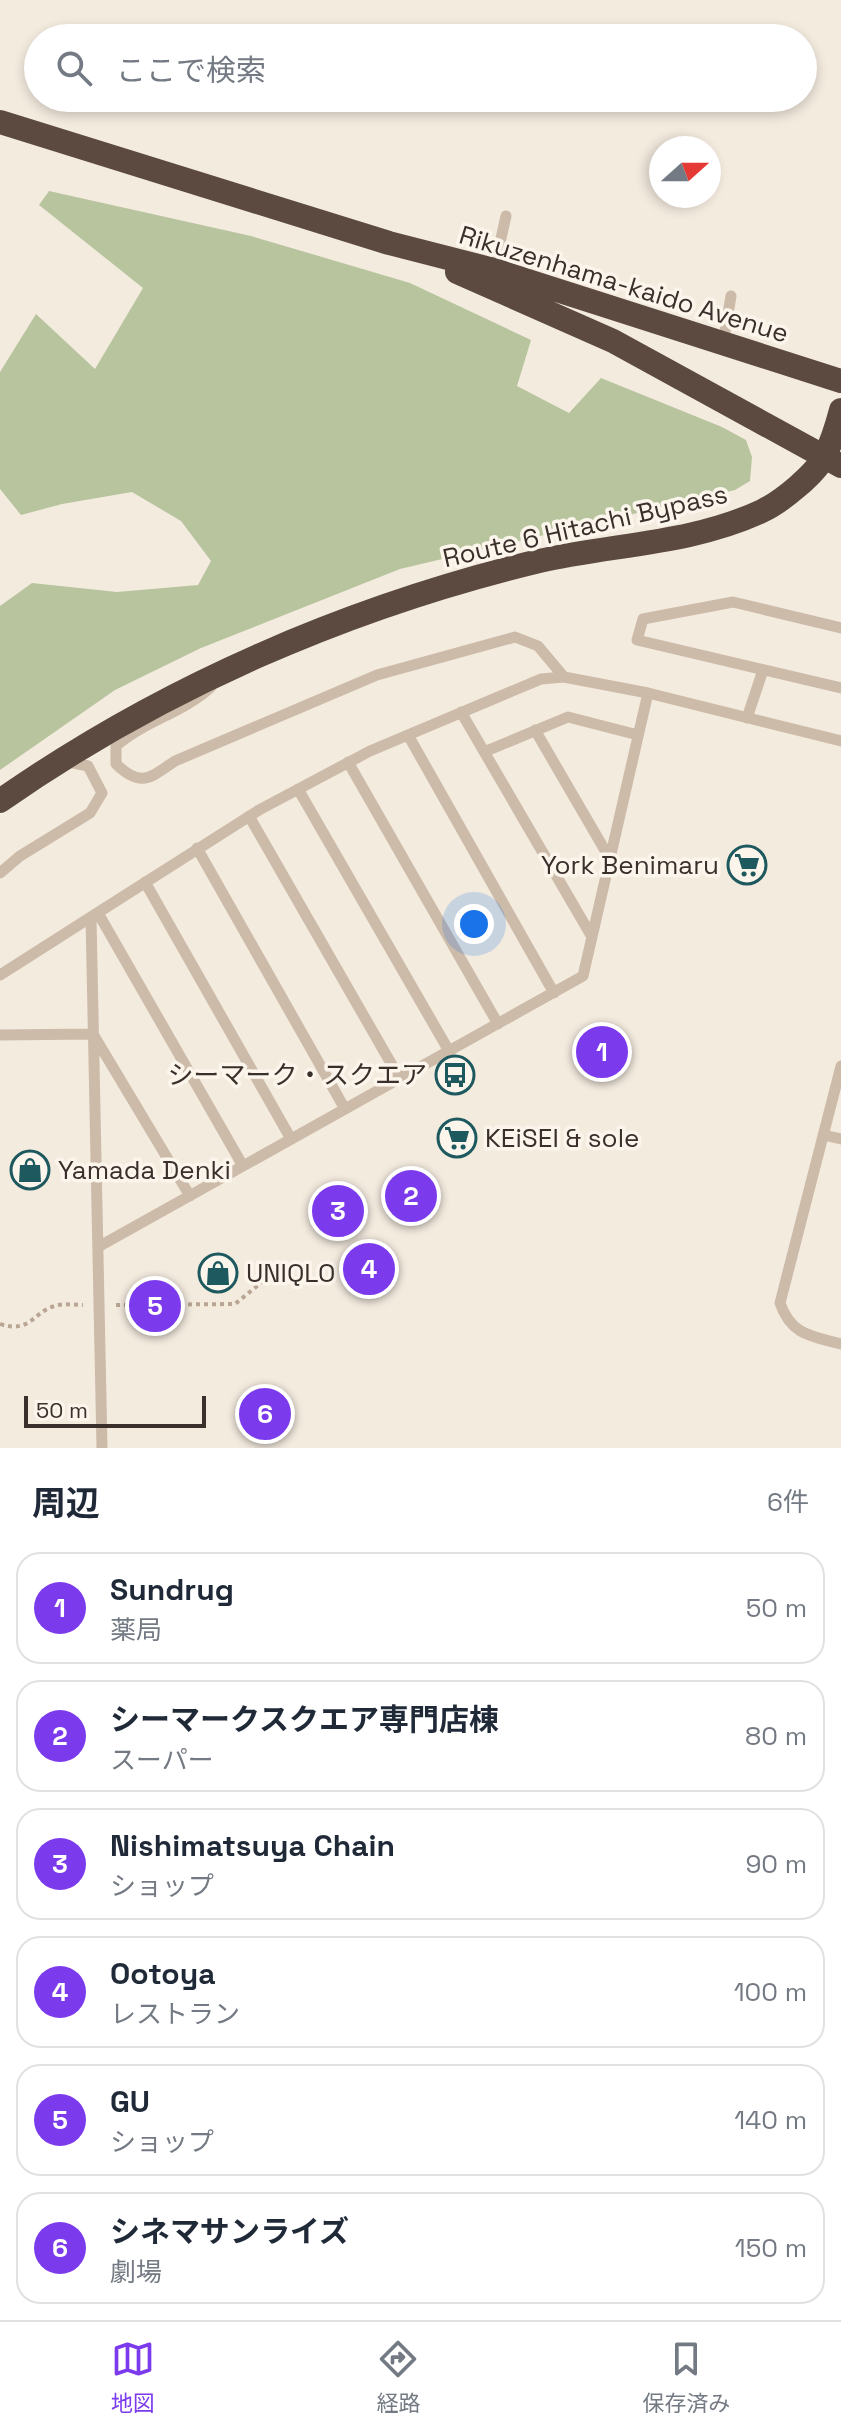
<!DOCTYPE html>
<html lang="ja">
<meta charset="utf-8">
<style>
:root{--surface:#fff;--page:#f2f2f3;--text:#1f2937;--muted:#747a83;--line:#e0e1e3;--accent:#7c3aed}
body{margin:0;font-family:"Space Grotesk","Noto Sans JP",sans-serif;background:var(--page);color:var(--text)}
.compass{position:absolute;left:649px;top:136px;width:72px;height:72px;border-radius:50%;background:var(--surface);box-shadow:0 4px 12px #0003;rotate:69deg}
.scale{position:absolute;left:24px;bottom:20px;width:182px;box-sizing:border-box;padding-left:8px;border:4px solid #3a2f2a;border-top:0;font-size:22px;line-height:28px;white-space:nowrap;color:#3a2f2a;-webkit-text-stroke:6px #fbf5ec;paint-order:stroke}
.you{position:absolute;left:474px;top:924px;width:28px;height:28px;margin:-20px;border:6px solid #fff;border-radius:50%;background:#1a73e8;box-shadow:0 0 0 12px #1a73e833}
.badge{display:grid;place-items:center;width:52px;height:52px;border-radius:50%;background:var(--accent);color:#fff;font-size:26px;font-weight:700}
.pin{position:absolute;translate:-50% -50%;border:4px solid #fff;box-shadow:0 2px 8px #0006}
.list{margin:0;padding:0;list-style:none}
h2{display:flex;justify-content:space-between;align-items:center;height:104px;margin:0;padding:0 32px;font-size:34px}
h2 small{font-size:26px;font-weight:400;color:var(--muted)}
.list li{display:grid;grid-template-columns:52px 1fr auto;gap:24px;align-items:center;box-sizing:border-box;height:112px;margin:0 16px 16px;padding:0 16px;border:2px solid var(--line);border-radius:24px}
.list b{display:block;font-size:30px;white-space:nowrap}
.list p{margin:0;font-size:26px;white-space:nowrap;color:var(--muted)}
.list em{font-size:26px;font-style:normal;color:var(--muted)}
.icon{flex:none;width:44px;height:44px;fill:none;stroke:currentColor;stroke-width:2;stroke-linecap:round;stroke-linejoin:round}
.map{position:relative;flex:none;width:841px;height:1448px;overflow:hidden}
.search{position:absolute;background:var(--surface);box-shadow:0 4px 12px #0003;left:24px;right:24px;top:24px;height:88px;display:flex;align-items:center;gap:20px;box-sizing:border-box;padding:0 28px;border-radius:44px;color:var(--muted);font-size:30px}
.sheet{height:872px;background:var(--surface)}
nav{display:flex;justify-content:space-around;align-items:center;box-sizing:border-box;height:112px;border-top:2px solid var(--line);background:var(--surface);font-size:22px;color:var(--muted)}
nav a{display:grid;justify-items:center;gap:4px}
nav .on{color:var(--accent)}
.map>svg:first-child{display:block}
.green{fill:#b7c49e}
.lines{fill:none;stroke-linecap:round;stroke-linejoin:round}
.path{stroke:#b9a594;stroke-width:4;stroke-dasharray:4 4;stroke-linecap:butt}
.lane{stroke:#cdbbaa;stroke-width:11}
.highway{stroke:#5c4a41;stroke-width:24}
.labels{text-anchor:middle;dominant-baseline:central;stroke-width:7;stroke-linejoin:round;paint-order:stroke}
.street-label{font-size:26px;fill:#3a2f2a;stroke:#fbf5ec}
.poi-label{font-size:26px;fill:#3a2f2a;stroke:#fbf5ec;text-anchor:start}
</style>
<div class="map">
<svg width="841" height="1448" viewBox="0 0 841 1448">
<rect width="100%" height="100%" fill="#f4ebdf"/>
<path class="green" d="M 49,191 L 251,236 L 410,283 L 531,340 L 517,386 L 569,413 L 601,378 L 722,427 L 746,440 L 752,457 L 750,481 L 735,490 L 400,569 L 201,648 L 115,690 L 0,770 L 0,606 L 32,583 L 117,592 L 198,585 L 211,561 L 181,521 L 132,492 L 62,504 L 21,515 L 0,489 L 0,372 L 36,314 L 95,369 L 143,288 L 39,205 Z"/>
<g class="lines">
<path class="path" d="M 116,1305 L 235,1304 L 283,1265
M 0,1324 C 31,1334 34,1311 55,1306 C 63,1303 75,1305 83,1305"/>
<path class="lane" d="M 494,270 L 506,216
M 723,344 L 731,296
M 841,628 L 733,602 L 643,619 L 637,640 L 841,688
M 211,687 C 183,713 144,721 116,746 L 116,764 C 141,788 150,778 175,761 L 377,675 L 515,637 L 538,646 L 564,677
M 461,712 L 592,937
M 747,718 L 763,670
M 535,730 L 610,859
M 408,735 L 554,993
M 484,752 L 568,717 L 638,735
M 348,762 L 498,1024
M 298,789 L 449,1051
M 249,816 L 400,1079
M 197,848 L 345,1109
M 0,873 L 20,856 L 90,813 L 102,793 L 88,766 L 64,761
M 145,882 L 291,1139
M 98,913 L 243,1166
M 0,975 L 91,917
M 0,1035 L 93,1034 L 190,1196
M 841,1066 L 780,1303 C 791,1335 811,1336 841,1344
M 823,1135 L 841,1139
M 98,1247 L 583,976 L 648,693
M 102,1448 L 91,917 L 259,810 L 370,751 L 541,679 L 564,677 L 648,693 L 841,741"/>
<path class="highway" d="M 0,122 L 389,243 L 494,270 L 841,381
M 457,272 L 613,341 L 841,466
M 0,801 C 161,688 348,607 539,561 C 613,544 692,544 762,511 C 781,502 816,474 825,455 C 832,442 837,425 841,410"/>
</g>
<defs>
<symbol id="supermarket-ring" viewBox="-11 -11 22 22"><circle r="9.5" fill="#fbf5ec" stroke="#1d595e" stroke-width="1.5"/><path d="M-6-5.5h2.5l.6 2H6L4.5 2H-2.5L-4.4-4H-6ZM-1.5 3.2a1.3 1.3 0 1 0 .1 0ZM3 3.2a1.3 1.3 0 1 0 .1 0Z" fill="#1d595e"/></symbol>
<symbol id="bus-ring" viewBox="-11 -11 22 22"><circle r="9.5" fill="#fbf5ec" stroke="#1d595e" stroke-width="1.5"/><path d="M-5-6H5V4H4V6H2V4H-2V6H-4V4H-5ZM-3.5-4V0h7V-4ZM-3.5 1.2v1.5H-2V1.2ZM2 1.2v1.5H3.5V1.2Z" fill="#1d595e"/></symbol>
<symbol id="shop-ring" viewBox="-11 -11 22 22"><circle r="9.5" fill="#fbf5ec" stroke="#1d595e" stroke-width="1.5"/><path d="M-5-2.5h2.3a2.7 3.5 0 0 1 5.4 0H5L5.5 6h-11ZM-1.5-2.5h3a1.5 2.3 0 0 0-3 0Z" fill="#1d595e"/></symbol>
</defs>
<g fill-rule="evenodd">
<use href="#supermarket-ring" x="725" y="843" width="44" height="44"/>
<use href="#bus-ring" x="433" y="1053" width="44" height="44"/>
<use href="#supermarket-ring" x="435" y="1116" width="44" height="44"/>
<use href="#shop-ring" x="8" y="1148" width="44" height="44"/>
<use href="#shop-ring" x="196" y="1251" width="44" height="44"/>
</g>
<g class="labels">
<g class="street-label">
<text transform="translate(624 284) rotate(17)">Rikuzenhama-kaido Avenue</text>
<text transform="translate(585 526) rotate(-13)">Route 6 Hitachi Bypass</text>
</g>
<g class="poi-label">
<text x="719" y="865" text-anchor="end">York Benimaru</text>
<text x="427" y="1075" text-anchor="end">シーマーク・スクエア</text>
<text x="485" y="1138">KEiSEI &amp; sole</text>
<text x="58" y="1170">Yamada Denki</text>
<text x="246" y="1273">UNIQLO</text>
</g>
</g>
</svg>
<svg class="compass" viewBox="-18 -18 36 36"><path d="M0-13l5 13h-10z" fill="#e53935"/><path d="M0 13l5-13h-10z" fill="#747a83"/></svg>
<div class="scale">50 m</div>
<div class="you"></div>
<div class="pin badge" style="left:602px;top:1052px">1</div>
<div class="pin badge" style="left:411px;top:1196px">2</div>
<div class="pin badge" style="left:338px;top:1211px">3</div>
<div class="pin badge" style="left:369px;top:1269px">4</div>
<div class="pin badge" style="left:155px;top:1306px">5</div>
<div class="pin badge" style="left:265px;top:1414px">6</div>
<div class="search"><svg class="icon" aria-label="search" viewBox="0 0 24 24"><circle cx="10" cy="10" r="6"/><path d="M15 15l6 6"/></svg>ここで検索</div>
</div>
<section class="sheet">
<h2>周辺<small>6件</small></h2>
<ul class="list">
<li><span class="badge">1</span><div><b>Sundrug</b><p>薬局</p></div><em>50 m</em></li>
<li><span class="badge">2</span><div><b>シーマークスクエア専門店棟</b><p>スーパー</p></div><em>80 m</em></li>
<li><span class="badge">3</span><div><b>Nishimatsuya Chain</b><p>ショップ</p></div><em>90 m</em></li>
<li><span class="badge">4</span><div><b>Ootoya</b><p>レストラン</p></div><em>100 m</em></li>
<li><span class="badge">5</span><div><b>GU</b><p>ショップ</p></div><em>140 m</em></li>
<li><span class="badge">6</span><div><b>シネマサンライズ</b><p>劇場</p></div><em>150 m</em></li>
</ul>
</section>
<nav>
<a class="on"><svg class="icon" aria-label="map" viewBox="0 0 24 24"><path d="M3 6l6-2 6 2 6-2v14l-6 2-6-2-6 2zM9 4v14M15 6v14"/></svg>地図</a>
<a><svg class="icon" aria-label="directions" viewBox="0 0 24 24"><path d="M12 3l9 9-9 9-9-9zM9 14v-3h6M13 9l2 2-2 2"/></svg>経路</a>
<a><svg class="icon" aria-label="saved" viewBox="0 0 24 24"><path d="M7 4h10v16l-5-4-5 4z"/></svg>保存済み</a>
</nav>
